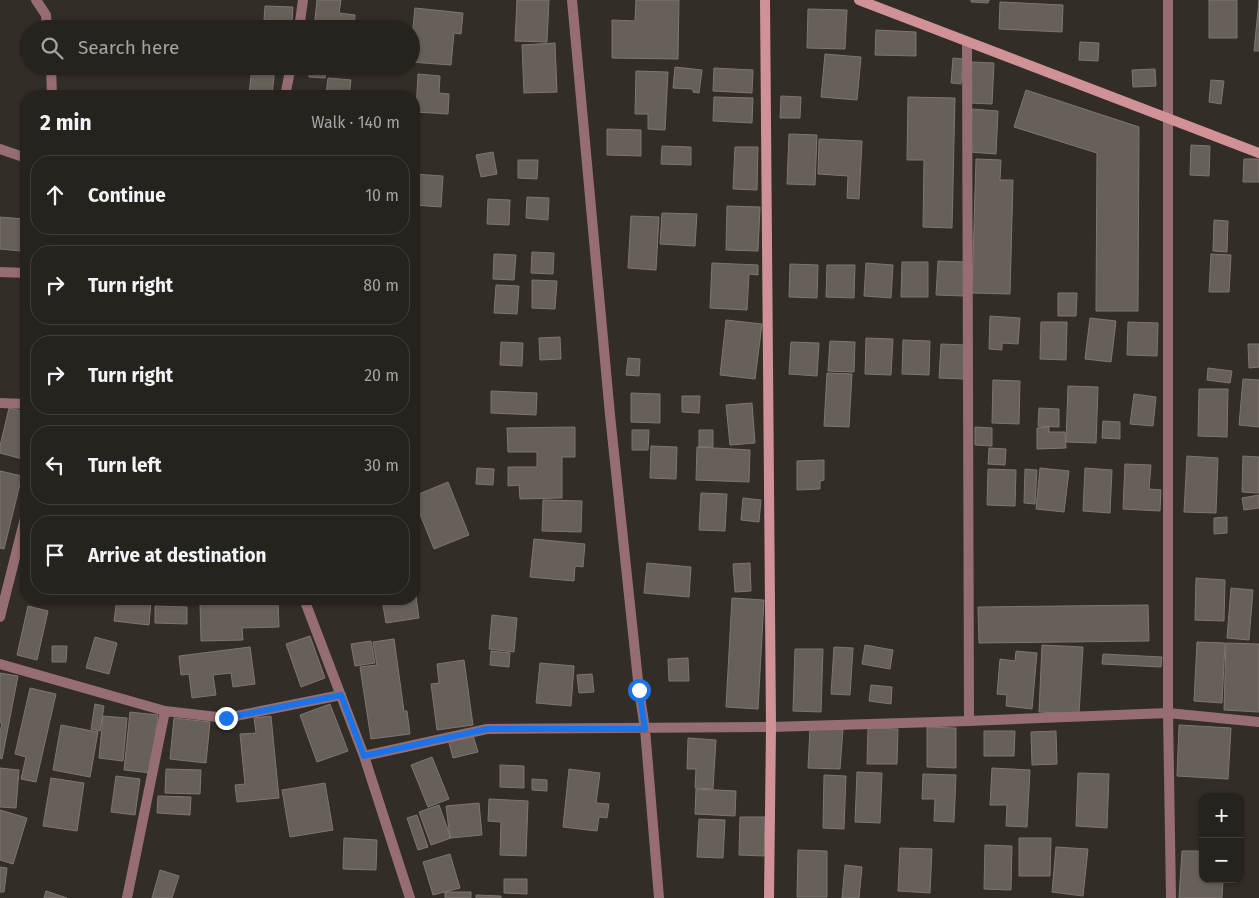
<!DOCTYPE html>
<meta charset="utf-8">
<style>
:root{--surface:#26221d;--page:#322f2a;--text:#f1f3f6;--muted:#a4a4a4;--line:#423f3b}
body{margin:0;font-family:"Fira Sans",sans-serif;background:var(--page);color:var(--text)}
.controls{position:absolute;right:15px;bottom:15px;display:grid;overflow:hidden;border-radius:10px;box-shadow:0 1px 4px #0004}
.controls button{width:45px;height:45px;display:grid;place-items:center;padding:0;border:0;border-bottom:1px solid var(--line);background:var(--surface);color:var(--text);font:25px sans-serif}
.stop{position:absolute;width:15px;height:15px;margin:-11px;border:4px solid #1a73e8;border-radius:50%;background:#fff}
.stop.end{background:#1a73e8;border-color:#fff;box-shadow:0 1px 5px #0008}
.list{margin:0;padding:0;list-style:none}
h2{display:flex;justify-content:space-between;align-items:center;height:65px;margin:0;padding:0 20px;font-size:21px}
h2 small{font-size:16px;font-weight:400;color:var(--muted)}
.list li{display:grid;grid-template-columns:32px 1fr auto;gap:15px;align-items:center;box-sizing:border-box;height:80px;margin:0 10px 10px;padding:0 10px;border:1px solid var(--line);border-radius:20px}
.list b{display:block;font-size:19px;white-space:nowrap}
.list em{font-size:16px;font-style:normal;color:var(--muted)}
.icon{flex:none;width:28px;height:28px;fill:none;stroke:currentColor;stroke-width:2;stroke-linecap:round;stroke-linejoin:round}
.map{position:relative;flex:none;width:1259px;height:898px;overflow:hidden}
.search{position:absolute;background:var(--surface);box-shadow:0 1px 4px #0004;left:20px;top:20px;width:400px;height:55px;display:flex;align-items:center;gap:12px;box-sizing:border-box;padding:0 18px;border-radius:28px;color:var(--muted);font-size:19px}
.panel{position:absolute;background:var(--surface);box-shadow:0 1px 4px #0004;left:20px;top:90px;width:400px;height:515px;border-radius:20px}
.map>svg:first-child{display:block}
.building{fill:#666059;stroke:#7d7770}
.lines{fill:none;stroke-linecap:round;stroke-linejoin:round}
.lane{stroke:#966e71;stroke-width:10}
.street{stroke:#966e71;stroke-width:10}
.secondary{stroke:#d19297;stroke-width:10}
.route{stroke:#1a73e8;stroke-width:6}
</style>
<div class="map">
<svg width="1259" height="898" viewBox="0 0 1259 898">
<rect width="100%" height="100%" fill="#322d27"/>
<path class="building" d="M 317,0 L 341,0 L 339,13 L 355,15 L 354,29 L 314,29 Z
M 517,0 L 549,0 L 547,42 L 515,41 Z
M 636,0 L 679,0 L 678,59 L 612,58 L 612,20 L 635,21 Z
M 971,0 L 989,0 L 988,3 L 971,2 Z
M 1209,0 L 1237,0 L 1237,38 L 1209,38 Z
M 1259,0 L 1259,51 L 1254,51 Z
M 1000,2 L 1063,5 L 1062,32 L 999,29 Z
M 265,6 L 293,7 L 292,21 L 264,20 Z
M 415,8 L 463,13 L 461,34 L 454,33 L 451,65 L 411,62 L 411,47 Z
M 808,9 L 847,10 L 845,49 L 807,48 Z
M 876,30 L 916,32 L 916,56 L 875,55 Z
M 1080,42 L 1099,43 L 1098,61 L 1079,60 Z
M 555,43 L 557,92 L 524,93 L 522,45 Z
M 825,54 L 861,57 L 857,100 L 821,97 Z
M 953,58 L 963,59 L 961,84 L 951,83 Z
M 972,62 L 994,63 L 992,104 L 970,103 Z
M 252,66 L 275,66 L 272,96 L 249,95 Z
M 310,66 L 327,66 L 325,78 L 309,77 Z
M 332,66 L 374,66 L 373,71 Z
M 675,67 L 702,70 L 699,93 L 693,92 L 693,89 L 673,88 Z
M 714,68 L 753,70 L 752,93 L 713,91 Z
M 1155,69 L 1156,86 L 1133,87 L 1132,70 Z
M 636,71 L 668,72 L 665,130 L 648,129 L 648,114 L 635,114 Z
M 418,74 L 440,76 L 439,93 L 449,94 L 448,114 L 416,112 Z
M 328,78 L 351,80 L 349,96 L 326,96 Z
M 1211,80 L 1224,81 L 1221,104 L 1209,102 Z
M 1026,90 L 1139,127 L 1138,311 L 1096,311 L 1097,153 L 1014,127 Z
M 781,96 L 801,97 L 800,118 L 780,118 Z
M 714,97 L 753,98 L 752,123 L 713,121 Z
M 908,97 L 955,98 L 952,228 L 923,227 L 924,160 L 907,160 Z
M 972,109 L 998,111 L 996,154 L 970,152 Z
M 607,129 L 641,130 L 641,156 L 607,155 Z
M 789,134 L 817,135 L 815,185 L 787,184 Z
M 414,138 L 417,138 L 417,167 L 414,167 Z
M 819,139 L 862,141 L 859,199 L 847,198 L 848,176 L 818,174 Z
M 1191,145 L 1210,146 L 1209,176 L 1190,175 Z
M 662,146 L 691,147 L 691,165 L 661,164 Z
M 735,147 L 758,147 L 757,190 L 733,189 Z
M 493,152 L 497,174 L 481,177 L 476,155 Z
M 976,159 L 1001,160 L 1000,180 L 1013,180 L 1010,294 L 972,293 Z
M 1244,159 L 1259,159 L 1259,182 L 1243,182 Z
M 518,160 L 538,160 L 537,179 L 518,178 Z
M 414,174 L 443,176 L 441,207 L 414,205 Z
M 527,197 L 549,198 L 548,220 L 526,218 Z
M 488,199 L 510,200 L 509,225 L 487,224 Z
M 727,206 L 760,207 L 758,251 L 726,250 Z
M 662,213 L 697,214 L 695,246 L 660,244 Z
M 631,216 L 659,217 L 656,270 L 628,268 Z
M 0,217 L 24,219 L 21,251 L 0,249 Z
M 1214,220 L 1228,221 L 1227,252 L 1213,251 Z
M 532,252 L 554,253 L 553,274 L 531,273 Z
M 494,254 L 516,255 L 514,280 L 493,279 Z
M 1211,254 L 1231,255 L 1229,292 L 1209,292 Z
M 938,261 L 966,262 L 964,296 L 936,295 Z
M 902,262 L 928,262 L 928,297 L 901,297 Z
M 712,263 L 758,265 L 758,275 L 749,274 L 747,310 L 710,308 Z
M 866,263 L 893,265 L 891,298 L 864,296 Z
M 790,264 L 818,265 L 817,298 L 789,297 Z
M 827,265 L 855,265 L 854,298 L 826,297 Z
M 532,280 L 557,281 L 555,309 L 532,308 Z
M 496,285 L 519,286 L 517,314 L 494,313 Z
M 1058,293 L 1077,293 L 1076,316 L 1058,316 Z
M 990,316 L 1020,318 L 1018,344 L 1002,343 L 1002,350 L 989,349 Z
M 1090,318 L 1116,321 L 1111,362 L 1085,359 Z
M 726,320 L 762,324 L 755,379 L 720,375 Z
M 1041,322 L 1067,322 L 1066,360 L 1040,359 Z
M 1128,322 L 1158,323 L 1157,356 L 1127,355 Z
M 560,337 L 561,359 L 540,360 L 539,338 Z
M 866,338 L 893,339 L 891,375 L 865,374 Z
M 903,340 L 930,341 L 929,375 L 902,374 Z
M 830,341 L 855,342 L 854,372 L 828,371 Z
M 501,342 L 523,343 L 522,366 L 500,365 Z
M 791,342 L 819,343 L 817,376 L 789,374 Z
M 941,344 L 966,345 L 964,379 L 939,378 Z
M 1248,344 L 1259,344 L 1259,367 L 1249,368 Z
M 628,358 L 640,359 L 639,376 L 626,375 Z
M 1208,368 L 1232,371 L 1230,383 L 1207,380 Z
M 827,373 L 852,374 L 849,427 L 824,426 Z
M 1243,379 L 1259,380 L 1259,427 L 1239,425 Z
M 993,380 L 1020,381 L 1019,424 L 992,423 Z
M 1068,386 L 1098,387 L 1096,443 L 1066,442 Z
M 1199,389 L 1228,389 L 1227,437 L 1198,436 Z
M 491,391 L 537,393 L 536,415 L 491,413 Z
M 631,393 L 660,394 L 660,423 L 631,422 Z
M 1134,394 L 1156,397 L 1153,426 L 1130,424 Z
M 682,396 L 700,396 L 699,413 L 682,412 Z
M 752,403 L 755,443 L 730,445 L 726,405 Z
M 9,408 L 26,412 L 26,460 L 0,453 L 0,446 Z
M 1039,408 L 1059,409 L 1059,427 L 1038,426 Z
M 1103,421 L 1120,422 L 1120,439 L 1102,438 Z
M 575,427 L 575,457 L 562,457 L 562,498 L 520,499 L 519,485 L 508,486 L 508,467 L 537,467 L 537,452 L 508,452 L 507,428 Z
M 975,427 L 992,428 L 992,446 L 975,445 Z
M 1049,427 L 1049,432 L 1065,432 L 1066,448 L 1037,449 L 1037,428 Z
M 632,430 L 649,430 L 648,450 L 632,450 Z
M 699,430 L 713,430 L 713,447 L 699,447 Z
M 651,446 L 677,447 L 676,479 L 650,478 Z
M 697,447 L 750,450 L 749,482 L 696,480 Z
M 989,448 L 1006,449 L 1005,465 L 988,464 Z
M 1187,456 L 1218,458 L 1216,513 L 1184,512 Z
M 1243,456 L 1259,457 L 1259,493 L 1242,492 Z
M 824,460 L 824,480 L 820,481 L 820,489 L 797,490 L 797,461 Z
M 1125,464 L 1151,465 L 1149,489 L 1161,490 L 1160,511 L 1123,509 Z
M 477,468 L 494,469 L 493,485 L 476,484 Z
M 1040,468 L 1069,471 L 1064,512 L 1036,509 Z
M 1085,468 L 1112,470 L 1110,513 L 1083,511 Z
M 988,469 L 1016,470 L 1015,506 L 987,505 Z
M 1025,469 L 1037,470 L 1035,504 L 1024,503 Z
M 0,471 L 22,476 L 4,549 L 0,548 Z
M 448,482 L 469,535 L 434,549 L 414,499 L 414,496 Z
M 701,493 L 727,494 L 725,531 L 699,530 Z
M 1259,495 L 1259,508 L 1244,510 L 1242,498 Z
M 743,498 L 761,500 L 759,522 L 741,520 Z
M 543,500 L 582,501 L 581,532 L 542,531 Z
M 1227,517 L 1227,533 L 1214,534 L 1214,518 Z
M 534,539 L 585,544 L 583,567 L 575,566 L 574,581 L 530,577 Z
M 647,563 L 691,567 L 689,597 L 644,593 Z
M 750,563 L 751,591 L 735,592 L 733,564 Z
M 1196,578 L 1225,580 L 1224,621 L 1195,620 Z
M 414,582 L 419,618 L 386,623 L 382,599 L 414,599 Z
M 1231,588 L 1253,590 L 1249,640 L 1227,638 Z
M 732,598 L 764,600 L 758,709 L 726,707 Z
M 117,599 L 132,599 L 151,601 L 149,625 L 114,621 Z
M 278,600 L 279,627 L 242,628 L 243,640 L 201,641 L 200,602 Z
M 1148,605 L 1149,641 L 979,643 L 978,607 Z
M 28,606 L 48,611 L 37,660 L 17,655 Z
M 155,606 L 187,607 L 187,624 L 155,623 Z
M 492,615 L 517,618 L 514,652 L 489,649 Z
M 310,636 L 325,678 L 301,687 L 286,644 Z
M 95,637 L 117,643 L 109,674 L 86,668 Z
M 394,639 L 404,711 L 407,711 L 410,734 L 371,739 L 360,667 L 377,665 L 373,642 Z
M 371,641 L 375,663 L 355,666 L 351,644 Z
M 1197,642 L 1225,643 L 1222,703 L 1194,701 Z
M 1226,643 L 1259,644 L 1259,712 L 1224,710 Z
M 865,645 L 893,650 L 890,669 L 862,664 Z
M 1042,645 L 1083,647 L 1079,714 L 1039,712 Z
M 52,646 L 67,646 L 66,662 L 52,662 Z
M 250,647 L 255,684 L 233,687 L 231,673 L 213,675 L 216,695 L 192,698 L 189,674 L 181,675 L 179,656 Z
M 834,647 L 853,648 L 850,695 L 831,694 Z
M 795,649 L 823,649 L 821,712 L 793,711 Z
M 491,651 L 510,653 L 509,667 L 490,665 Z
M 1016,651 L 1037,653 L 1032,709 L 1006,706 L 1007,695 L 997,694 L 1000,659 L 1015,661 Z
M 1103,654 L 1162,657 L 1161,667 L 1102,664 Z
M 688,658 L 689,681 L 669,681 L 668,659 Z
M 464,660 L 473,725 L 437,730 L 431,684 L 439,683 L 437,664 Z
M 540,663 L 574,666 L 571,706 L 536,703 Z
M 0,673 L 18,676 L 2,759 L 0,758 L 0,732 L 2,723 L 0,723 Z
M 592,674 L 594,692 L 579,693 L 577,675 Z
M 871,685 L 892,687 L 891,704 L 869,701 Z
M 30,688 L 56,694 L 36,782 L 21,779 L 26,757 L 15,754 Z
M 95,704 L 104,706 L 100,731 L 91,729 Z
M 330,704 L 348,751 L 317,762 L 300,715 Z
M 130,712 L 158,715 L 151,773 L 124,770 Z
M 103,716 L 127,718 L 123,761 L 99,758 Z
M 271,716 L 279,798 L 237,802 L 235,785 L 245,784 L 240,734 L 256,733 L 254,718 Z
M 174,718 L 210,722 L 206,763 L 170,759 Z
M 61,725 L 98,732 L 90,777 L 53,770 Z
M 1179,725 L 1231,728 L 1228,779 L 1177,776 Z
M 927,727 L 956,728 L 956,768 L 927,767 Z
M 810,728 L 843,729 L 840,769 L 808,768 Z
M 868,728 L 898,729 L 897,764 L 867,764 Z
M 984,731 L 1015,731 L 1014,756 L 984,756 Z
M 1056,731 L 1057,764 L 1032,765 L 1031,732 Z
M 472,732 L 478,752 L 453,758 L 448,739 Z
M 688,738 L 716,740 L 713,789 L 695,788 L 696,769 L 687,769 Z
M 432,757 L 449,799 L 428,807 L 411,765 Z
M 500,765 L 524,766 L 524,788 L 500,787 Z
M 0,768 L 19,770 L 16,808 L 0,807 Z
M 992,768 L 1030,770 L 1027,827 L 1006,826 L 1007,805 L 990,805 Z
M 166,769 L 201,770 L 200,794 L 165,793 Z
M 569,769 L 600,773 L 596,803 L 609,804 L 607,818 L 599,817 L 597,831 L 563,827 Z
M 857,772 L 882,773 L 880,823 L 855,822 Z
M 1078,773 L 1109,774 L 1107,828 L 1076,826 Z
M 923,774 L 956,775 L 954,822 L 934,821 L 935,799 L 922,799 Z
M 824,775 L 846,776 L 844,829 L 823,828 Z
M 116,776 L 140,779 L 135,815 L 111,812 Z
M 51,778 L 84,783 L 77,831 L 43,826 Z
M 532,779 L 547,780 L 547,791 L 532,790 Z
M 325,783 L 333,830 L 290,837 L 282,790 Z
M 696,789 L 736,791 L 735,816 L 695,814 Z
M 158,796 L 191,797 L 190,815 L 157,813 Z
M 489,799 L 528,801 L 526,856 L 500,855 L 501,822 L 488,821 Z
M 479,803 L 482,835 L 450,838 L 446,806 Z
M 439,805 L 451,838 L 431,845 L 419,812 Z
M 0,810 L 27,818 L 13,864 L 0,860 Z
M 417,815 L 428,847 L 418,850 L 407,818 Z
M 740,817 L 765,817 L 764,856 L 739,855 Z
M 699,819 L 725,820 L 723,858 L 697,857 Z
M 344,838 L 377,840 L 376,870 L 343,869 Z
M 1019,838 L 1051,838 L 1050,876 L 1019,876 Z
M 1200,840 L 1203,840 L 1203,879 L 1223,879 L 1222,898 L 1179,898 L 1182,851 L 1200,851 Z
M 985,845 L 1012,846 L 1011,890 L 984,889 Z
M 1056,847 L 1088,849 L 1083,896 L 1052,892 Z
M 900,848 L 932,849 L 930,893 L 898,891 Z
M 798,850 L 827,851 L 827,897 L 797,897 Z
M 450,854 L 460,888 L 433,895 L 423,862 Z
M 845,865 L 862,867 L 859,898 L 842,898 Z
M 0,867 L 7,868 L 4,892 L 0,892 Z
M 160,870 L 179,876 L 172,898 L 152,898 Z
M 504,879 L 527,879 L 527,894 L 504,893 Z
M 46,891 L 67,898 L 44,898 Z
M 445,892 L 471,892 L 471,898 L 445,898 Z
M 476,895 L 501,896 L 501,898 L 476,898 Z"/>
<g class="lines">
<path class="lane" d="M 36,0 L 46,15 L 47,29
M 51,66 L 52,96
M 0,149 L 26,158
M 0,272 L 26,273"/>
<path class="street" d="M 572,0 L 610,415 L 639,690 L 645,729 L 659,898
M 1168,0 L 1168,713 L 1259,722
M 299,29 L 303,0
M 967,42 L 969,721
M 285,96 L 291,66
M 0,403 L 26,404
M 304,599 L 364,756 L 410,898
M 0,617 L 26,514
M 0,664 L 165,711 L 226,718 L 341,695
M 364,756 L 487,729 L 771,727 L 969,721 L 1168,713 L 1171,898
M 127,898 L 165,711"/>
<path class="secondary" d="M 765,0 L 771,727 L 769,898
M 859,0 L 1259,153"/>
</g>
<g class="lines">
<path class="route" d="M 226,718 L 341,695 L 364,756 L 487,729 L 645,729 L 639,690"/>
</g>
</svg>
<div class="controls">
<button>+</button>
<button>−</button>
</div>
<div class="stop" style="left:639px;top:690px"></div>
<div class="stop end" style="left:226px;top:718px"></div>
<div class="search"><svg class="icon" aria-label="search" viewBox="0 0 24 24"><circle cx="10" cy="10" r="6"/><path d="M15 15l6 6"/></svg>Search here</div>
<section class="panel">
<h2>2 min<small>Walk · 140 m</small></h2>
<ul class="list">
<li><svg class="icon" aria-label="ahead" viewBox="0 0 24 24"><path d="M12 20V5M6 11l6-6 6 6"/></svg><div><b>Continue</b></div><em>10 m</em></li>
<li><svg class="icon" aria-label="right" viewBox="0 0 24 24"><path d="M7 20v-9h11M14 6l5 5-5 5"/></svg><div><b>Turn right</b></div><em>80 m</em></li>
<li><svg class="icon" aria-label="right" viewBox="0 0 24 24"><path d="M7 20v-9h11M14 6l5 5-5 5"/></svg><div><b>Turn right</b></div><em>20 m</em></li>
<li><svg class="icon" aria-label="left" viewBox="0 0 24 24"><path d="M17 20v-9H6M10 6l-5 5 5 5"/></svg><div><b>Turn left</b></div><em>30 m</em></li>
<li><svg class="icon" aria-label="arrive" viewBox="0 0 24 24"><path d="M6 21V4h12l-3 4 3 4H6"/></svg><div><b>Arrive at destination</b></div></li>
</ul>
</section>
</div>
